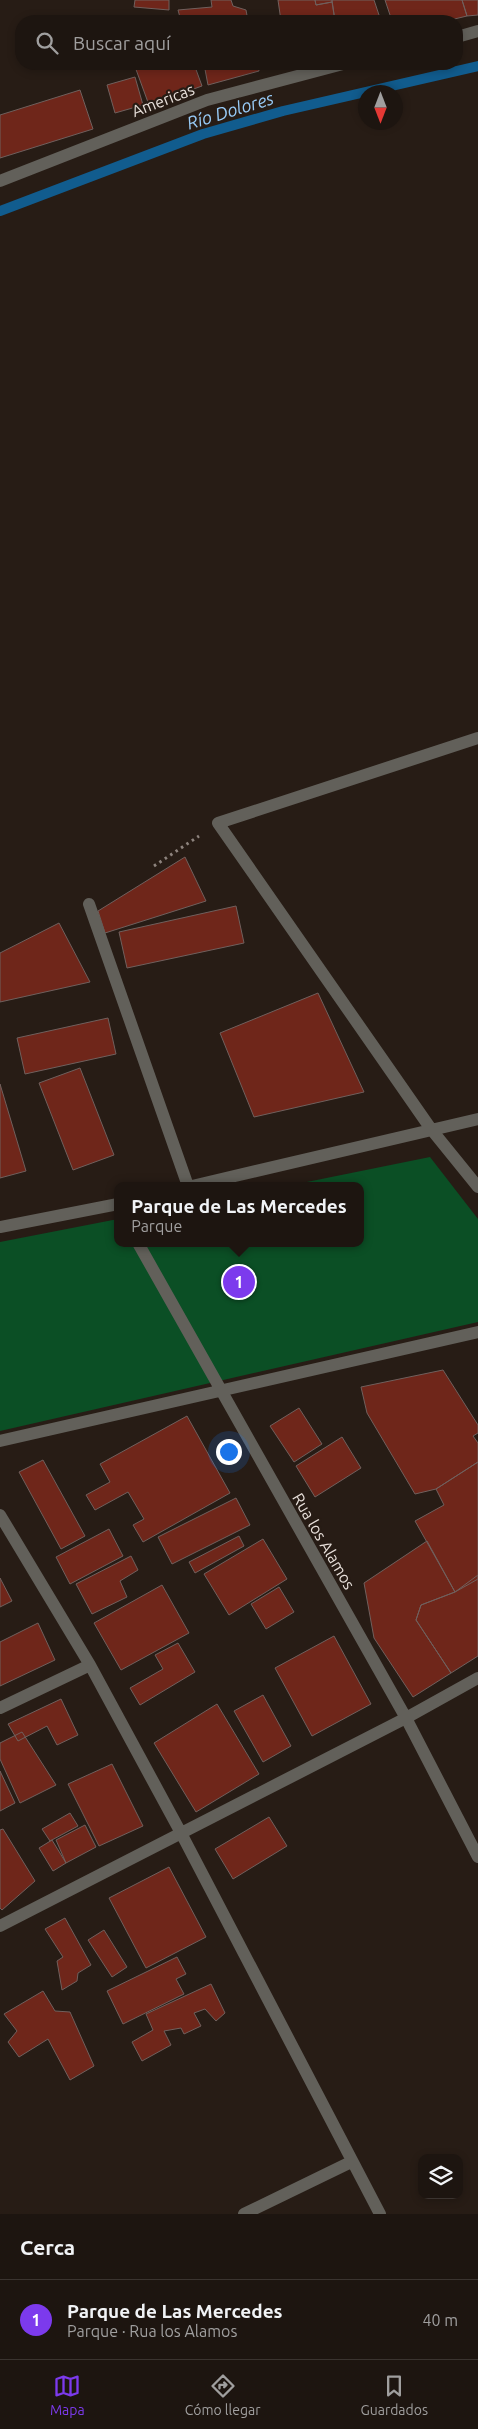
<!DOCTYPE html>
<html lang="es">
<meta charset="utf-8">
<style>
:root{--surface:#1d1510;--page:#251e19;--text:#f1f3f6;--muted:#a09f9f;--line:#3b3430;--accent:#7c3aed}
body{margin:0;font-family:Ubuntu,sans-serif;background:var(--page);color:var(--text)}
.controls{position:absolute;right:15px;bottom:15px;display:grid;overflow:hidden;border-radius:10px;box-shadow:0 2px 8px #0003}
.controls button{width:45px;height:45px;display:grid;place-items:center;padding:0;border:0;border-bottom:1px solid var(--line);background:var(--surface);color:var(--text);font:25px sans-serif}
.compass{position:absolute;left:358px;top:85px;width:45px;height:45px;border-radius:50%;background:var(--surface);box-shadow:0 2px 8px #0003;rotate:180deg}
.you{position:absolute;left:228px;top:1451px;width:18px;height:18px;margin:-12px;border:4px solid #fff;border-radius:50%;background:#1a73e8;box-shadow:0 0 0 8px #1a73e833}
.badge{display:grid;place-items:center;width:32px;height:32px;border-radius:50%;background:var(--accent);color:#fff;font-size:16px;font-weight:700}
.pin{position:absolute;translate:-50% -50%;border:2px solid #fff;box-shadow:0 1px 5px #0006}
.popup{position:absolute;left:114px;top:1182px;width:250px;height:65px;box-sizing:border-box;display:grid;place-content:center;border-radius:10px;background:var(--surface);filter:drop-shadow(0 1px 4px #0005);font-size:16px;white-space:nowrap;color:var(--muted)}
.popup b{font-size:19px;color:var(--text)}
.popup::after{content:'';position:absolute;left:50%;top:100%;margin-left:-10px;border:10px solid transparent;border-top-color:var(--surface)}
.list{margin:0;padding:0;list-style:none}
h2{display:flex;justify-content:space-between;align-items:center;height:65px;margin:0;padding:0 20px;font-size:21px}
h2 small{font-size:16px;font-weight:400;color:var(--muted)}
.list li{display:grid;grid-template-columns:32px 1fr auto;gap:15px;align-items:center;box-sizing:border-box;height:80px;padding:0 20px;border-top:1px solid var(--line)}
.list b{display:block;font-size:19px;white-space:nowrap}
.list p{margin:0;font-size:16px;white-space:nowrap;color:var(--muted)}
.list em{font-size:16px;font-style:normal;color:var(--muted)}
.icon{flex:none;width:28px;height:28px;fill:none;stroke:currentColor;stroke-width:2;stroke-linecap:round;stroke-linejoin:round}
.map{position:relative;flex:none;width:478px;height:2214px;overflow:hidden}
.search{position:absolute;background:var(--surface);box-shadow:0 2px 8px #0003;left:15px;right:15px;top:15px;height:55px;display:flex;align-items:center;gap:12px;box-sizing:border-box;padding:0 18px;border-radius:20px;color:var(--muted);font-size:19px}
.sheet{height:145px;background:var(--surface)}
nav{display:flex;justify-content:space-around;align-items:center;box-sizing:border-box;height:70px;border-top:1px solid var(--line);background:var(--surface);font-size:14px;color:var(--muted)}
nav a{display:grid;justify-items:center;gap:2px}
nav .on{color:var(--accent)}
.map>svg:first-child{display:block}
.green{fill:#0b4f25}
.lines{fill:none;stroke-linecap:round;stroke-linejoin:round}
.stream{stroke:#115c8e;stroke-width:10}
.building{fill:#6f261a;stroke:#70605d}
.path{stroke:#8d837d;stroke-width:3;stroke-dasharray:2.5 4;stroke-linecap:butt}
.minor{stroke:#62605a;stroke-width:12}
.labels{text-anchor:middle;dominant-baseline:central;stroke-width:4.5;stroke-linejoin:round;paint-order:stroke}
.street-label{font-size:16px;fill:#e8e0db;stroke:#271c15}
.water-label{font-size:18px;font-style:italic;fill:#98cbf7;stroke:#271c15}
</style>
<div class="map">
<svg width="478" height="2214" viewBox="0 0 478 2214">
<rect width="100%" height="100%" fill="#271c15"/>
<path class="green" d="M 430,1157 L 478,1219 L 478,1322 L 0,1431 L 0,1242 L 118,1219 L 118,1243 L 360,1243 L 360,1186 L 287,1186 Z"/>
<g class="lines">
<path class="stream" d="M 0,211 L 203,134 L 283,111 L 478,66"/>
</g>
<path class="building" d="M 135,0 L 169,0 L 169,10 L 134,7 Z
M 211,0 L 231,0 L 233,6 L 246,10 L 248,21 L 181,21 L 178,10 L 212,7 Z
M 278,0 L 315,0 L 316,5 L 332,2 L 335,21 L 281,21 Z
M 315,0 L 332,0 L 332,2 L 316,5 Z
M 332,0 L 374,0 L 381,21 L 335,21 Z
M 385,0 L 462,0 L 467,16 L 446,21 L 392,21 Z
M 462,0 L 478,0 L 478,15 L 467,16 Z
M 134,64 L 194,64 L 202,86 L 149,105 Z
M 204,64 L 258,64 L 259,71 L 208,85 Z
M 135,77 L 143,105 L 115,113 L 107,85 Z
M 80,90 L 93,129 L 0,158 L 0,115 Z
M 185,857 L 206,901 L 105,933 L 98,911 Z
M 236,906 L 244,943 L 127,968 L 119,932 Z
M 59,923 L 90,982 L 0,1002 L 0,953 Z
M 318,993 L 364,1092 L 254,1117 L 220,1033 Z
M 108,1018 L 116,1054 L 25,1074 L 17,1038 Z
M 80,1068 L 114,1155 L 73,1170 L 39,1083 Z
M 0,1084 L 26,1171 L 0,1178 Z
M 443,1370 L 478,1425 L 478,1433 L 473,1436 L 478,1443 L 478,1462 L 436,1489 L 415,1494 L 367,1413 L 361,1387 Z
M 299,1408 L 322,1444 L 294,1462 L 270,1426 Z
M 187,1416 L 230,1493 L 143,1542 L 133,1525 L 144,1519 L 128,1492 L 95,1510 L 86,1495 L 110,1482 L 100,1464 Z
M 342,1437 L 361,1468 L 315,1497 L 296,1466 Z
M 43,1460 L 85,1536 L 61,1549 L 19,1472 Z
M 478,1462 L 478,1579 L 455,1592 L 415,1521 L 444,1505 L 436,1489 Z
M 236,1498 L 250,1525 L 172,1564 L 158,1537 Z
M 109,1529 L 123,1556 L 70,1584 L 56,1557 Z
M 239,1536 L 244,1546 L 195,1573 L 189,1562 Z
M 263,1539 L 287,1579 L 229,1615 L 204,1574 Z
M 427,1541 L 455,1592 L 421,1605 L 416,1620 L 451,1673 L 413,1697 L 374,1638 L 364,1583 Z
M 131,1556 L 138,1570 L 120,1581 L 127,1597 L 92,1614 L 76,1584 Z
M 478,1575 L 478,1656 L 451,1673 L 416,1620 L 421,1605 L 455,1592 Z
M 0,1578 L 12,1601 L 0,1607 Z
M 162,1585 L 189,1633 L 121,1670 L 94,1623 Z
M 279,1587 L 294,1612 L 266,1629 L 251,1604 Z
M 38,1623 L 55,1660 L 0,1686 L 0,1642 Z
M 334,1636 L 371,1704 L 312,1736 L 275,1668 Z
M 178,1643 L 195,1672 L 140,1705 L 130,1688 L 163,1669 L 155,1655 Z
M 263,1695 L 291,1746 L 263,1762 L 234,1711 Z
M 61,1699 L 78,1735 L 57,1745 L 47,1726 L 18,1741 L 8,1724 Z
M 217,1704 L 259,1774 L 196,1812 L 154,1743 Z
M 22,1732 L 56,1785 L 20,1803 L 0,1759 L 0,1743 Z
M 112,1764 L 143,1826 L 99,1846 L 68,1784 Z
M 0,1771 L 15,1803 L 0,1811 Z
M 70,1813 L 78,1826 L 50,1841 L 42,1829 Z
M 269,1817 L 287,1846 L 233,1879 L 215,1849 Z
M 85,1825 L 96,1847 L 66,1863 L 56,1840 Z
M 3,1829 L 35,1881 L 2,1910 L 0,1908 L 0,1830 Z
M 52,1840 L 66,1863 L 53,1871 L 39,1848 Z
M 169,1867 L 206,1937 L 146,1968 L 109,1898 Z
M 65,1918 L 91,1965 L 78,1973 L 77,1981 L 62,1990 L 57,1961 L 63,1957 L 45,1929 Z
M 104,1930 L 127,1967 L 112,1977 L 88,1940 Z
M 177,1957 L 186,1974 L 176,1979 L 184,1994 L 123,2024 L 107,1991 Z
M 211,1984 L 225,2013 L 216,2021 L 205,2009 L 194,2013 L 201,2026 L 184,2034 L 181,2028 L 164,2031 L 171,2045 L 142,2061 L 132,2042 L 153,2030 L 146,2014 Z
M 43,1991 L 55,2011 L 70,2012 L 94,2066 L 70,2080 L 48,2039 L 19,2057 L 8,2042 L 17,2031 L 4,2014 Z"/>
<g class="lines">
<path class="path" d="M 154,866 L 199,836"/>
<path class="minor" d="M 457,37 L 478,31
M 0,181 L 207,100 L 343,64
M 478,738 L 218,823 L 431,1129 L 478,1187
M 89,904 L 188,1186
M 192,1186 L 478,1119
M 0,1227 L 118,1204
M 138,1243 L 406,1718 L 478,1857
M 0,1441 L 478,1332
M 0,1515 L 90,1665 L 181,1833 L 380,2214
M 0,1708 L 90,1665
M 0,1926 L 406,1718 L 478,1678
M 244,2214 L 351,2162"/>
</g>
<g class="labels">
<g class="street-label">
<text transform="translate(163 100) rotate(-21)">Americas</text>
<text transform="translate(324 1541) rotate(60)">Rua los Alamos</text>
</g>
<g class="water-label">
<text transform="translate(230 110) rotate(-17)">Río Dolores</text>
</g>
</g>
</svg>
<div class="controls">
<button><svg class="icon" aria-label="layers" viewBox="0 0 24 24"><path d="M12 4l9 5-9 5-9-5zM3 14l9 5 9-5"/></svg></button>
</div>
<svg class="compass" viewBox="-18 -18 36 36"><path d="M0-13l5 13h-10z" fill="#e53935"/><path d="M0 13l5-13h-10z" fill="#a09f9f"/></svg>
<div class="you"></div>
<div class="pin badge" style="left:239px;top:1282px">1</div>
<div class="popup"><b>Parque de Las Mercedes</b>Parque</div>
<div class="search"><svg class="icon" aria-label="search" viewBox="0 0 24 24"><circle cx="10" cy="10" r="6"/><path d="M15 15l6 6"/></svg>Buscar aquí</div>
</div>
<section class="sheet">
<h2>Cerca<small></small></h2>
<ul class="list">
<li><span class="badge">1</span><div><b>Parque de Las Mercedes</b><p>Parque · Rua los Alamos</p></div><em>40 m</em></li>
</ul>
</section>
<nav>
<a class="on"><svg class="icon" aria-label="map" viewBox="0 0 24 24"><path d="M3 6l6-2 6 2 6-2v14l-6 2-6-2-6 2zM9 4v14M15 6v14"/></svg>Mapa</a>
<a><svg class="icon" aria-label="directions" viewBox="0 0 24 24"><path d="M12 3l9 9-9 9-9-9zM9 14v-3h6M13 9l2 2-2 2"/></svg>Cómo llegar</a>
<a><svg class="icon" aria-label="saved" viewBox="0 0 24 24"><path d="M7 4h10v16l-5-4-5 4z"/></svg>Guardados</a>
</nav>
